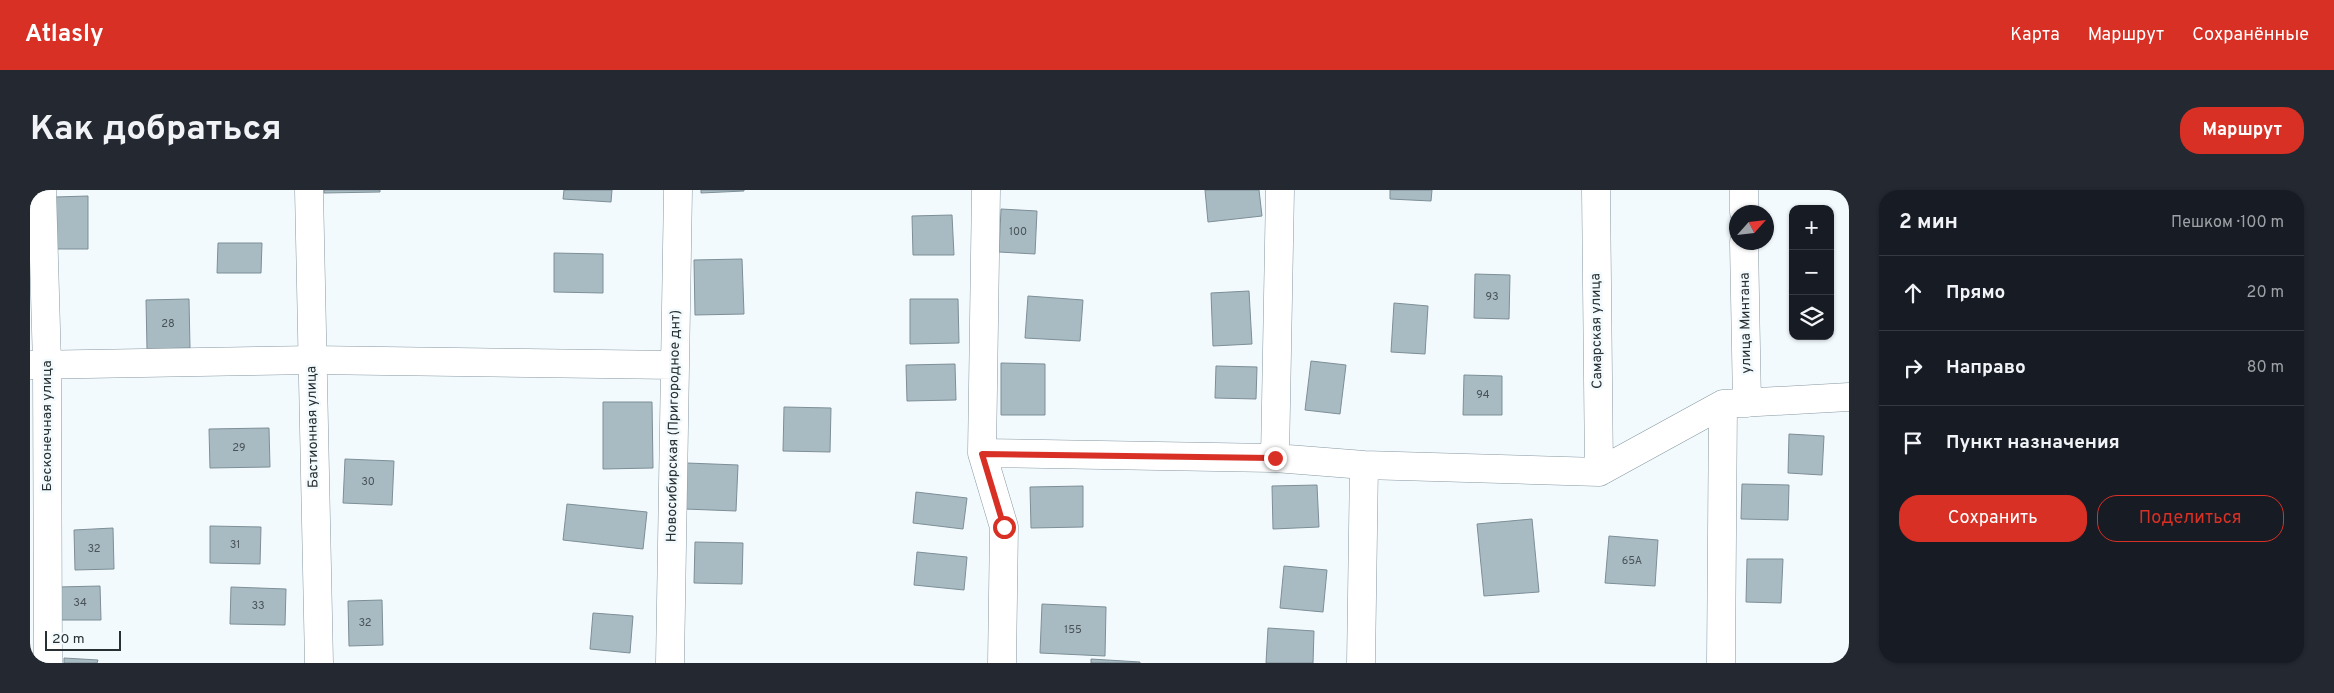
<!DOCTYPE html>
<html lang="ru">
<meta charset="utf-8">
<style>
:root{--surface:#171b24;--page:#242831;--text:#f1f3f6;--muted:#9ea1a6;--line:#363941;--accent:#d93025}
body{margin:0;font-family:Overpass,sans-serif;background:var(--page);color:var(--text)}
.controls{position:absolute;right:15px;top:15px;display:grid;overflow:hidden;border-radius:10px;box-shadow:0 1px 4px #0004}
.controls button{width:45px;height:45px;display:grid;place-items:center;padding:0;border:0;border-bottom:1px solid var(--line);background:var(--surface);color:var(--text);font:25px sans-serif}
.compass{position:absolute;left:1699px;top:15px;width:45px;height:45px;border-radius:50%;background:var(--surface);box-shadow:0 1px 4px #0004;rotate:63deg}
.scale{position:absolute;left:15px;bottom:12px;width:76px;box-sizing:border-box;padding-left:5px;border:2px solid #293033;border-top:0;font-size:14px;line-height:18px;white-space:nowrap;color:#293033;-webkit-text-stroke:4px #f2fafd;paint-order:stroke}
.stop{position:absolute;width:15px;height:15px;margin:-11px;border:4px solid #d93025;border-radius:50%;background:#fff}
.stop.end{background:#d93025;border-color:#fff;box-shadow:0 1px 5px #0008}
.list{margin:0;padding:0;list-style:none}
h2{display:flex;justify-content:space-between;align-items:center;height:65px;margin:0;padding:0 20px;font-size:21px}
h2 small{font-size:16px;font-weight:400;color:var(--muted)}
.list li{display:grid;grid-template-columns:32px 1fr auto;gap:15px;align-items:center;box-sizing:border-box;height:75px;padding:0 20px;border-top:1px solid var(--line)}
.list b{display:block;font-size:19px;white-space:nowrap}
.list em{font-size:16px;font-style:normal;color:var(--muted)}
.actions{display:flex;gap:10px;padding:15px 20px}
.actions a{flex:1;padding:11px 0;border:1px solid var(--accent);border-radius:20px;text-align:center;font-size:18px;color:var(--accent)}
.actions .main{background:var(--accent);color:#fff}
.icon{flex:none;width:28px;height:28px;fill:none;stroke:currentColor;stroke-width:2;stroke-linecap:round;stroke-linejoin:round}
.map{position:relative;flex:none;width:1819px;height:473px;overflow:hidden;border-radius:20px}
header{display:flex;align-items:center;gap:30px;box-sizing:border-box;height:70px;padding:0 25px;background:var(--accent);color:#fff}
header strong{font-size:24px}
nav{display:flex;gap:28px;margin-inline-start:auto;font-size:18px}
.intro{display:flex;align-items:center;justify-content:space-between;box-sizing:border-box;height:120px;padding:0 30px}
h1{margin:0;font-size:35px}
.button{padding:12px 22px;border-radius:20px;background:var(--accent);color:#fff;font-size:18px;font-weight:700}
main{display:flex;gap:30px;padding:0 30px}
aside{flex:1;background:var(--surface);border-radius:20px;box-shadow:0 1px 4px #0004}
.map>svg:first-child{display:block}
.building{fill:#a8bbc3;stroke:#7d8e96}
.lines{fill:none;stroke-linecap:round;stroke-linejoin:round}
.minor-casing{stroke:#8899a1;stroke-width:29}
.minor{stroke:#fff;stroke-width:28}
.route{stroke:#d93025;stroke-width:6}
.labels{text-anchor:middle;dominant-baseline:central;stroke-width:5;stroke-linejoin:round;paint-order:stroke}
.number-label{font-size:11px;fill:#495357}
.street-label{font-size:14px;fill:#293033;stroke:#f2fafd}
</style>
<header>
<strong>Atlasly</strong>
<nav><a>Карта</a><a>Маршрут</a><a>Сохранённые</a></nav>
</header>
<div class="intro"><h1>Как добраться</h1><a class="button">Маршрут</a></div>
<main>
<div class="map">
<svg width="1819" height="473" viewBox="0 0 1819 473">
<rect width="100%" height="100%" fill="#f2fafd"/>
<path class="building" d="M 294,0 L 350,0 L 350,2 L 294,3 Z
M 534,0 L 582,0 L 581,12 L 533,9 Z
M 671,0 L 714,0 L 714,1 L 671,3 Z
M 1175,0 L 1229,0 L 1232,26 L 1178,32 Z
M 1360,0 L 1402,0 L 1401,11 L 1360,9 Z
M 58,6 L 58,59 L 26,59 L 25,7 Z
M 971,19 L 1007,21 L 1005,64 L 969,62 Z
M 922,25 L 924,65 L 883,65 L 882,26 Z
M 188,53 L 232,53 L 231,83 L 187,83 Z
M 524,63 L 573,64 L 573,103 L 524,102 Z
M 712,69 L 714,124 L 665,125 L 664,70 Z
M 1445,84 L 1480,85 L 1479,129 L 1444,128 Z
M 1219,101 L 1222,154 L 1183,156 L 1181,103 Z
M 998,106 L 1053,110 L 1050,151 L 995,148 Z
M 159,109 L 160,158 L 117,159 L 116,110 Z
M 880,109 L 928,109 L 929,153 L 880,154 Z
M 1364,113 L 1398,116 L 1395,164 L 1361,162 Z
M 1281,171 L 1316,175 L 1310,224 L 1275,220 Z
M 971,173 L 1015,174 L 1015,225 L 971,225 Z
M 925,174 L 926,210 L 877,211 L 876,175 Z
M 1186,176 L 1227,177 L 1226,209 L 1185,208 Z
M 1434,185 L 1472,186 L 1472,225 L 1433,225 Z
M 573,212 L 622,212 L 623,278 L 573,279 Z
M 754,217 L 801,218 L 800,262 L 753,261 Z
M 239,238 L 240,277 L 180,278 L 179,239 Z
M 1759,244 L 1794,246 L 1792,285 L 1758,283 Z
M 315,269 L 364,271 L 362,315 L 313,313 Z
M 657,273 L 708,275 L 706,321 L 655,319 Z
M 1712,294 L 1759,295 L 1758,330 L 1711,329 Z
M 1287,295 L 1289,337 L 1243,339 L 1242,296 Z
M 1053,296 L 1053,337 L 1001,338 L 1000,297 Z
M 886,302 L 937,308 L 933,339 L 883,333 Z
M 537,314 L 617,322 L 613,359 L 533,350 Z
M 1502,329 L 1509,402 L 1454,406 L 1447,334 Z
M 180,336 L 231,337 L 230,374 L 180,373 Z
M 83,338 L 84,379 L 45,380 L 44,340 Z
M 1579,346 L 1628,350 L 1625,396 L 1575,393 Z
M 665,352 L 713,353 L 712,394 L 664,393 Z
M 887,362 L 937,367 L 934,400 L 884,395 Z
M 1717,369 L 1753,369 L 1751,413 L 1716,412 Z
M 1254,376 L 1297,380 L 1293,422 L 1250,418 Z
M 70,396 L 71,430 L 29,430 L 28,397 Z
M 201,397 L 256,399 L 255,435 L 200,434 Z
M 352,410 L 353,455 L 319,456 L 318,411 Z
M 1012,414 L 1076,417 L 1075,466 L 1010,463 Z
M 563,423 L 603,426 L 600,463 L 560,459 Z
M 1238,438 L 1284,441 L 1283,473 L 1236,473 Z
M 34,468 L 68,470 L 67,473 L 34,473 Z
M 1061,469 L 1110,472 L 1110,473 L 1061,473 Z"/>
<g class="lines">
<defs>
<path id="minor" d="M 12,0 L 17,174 L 18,473
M 279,0 L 289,473
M 956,0 L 952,263 L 974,337 L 972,473
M 1566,0 L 1569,282
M 1714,0 L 1714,22
M 1714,52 L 1717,213
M 0,175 L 282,170 L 644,175
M 952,263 L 1245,268 L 1334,275 L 1569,282 L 1693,214 L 1819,207
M 1245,268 L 1250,0
M 640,473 L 648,0
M 1331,473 L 1334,275
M 1691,473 L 1693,214"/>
</defs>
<use href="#minor" class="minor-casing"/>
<use href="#minor" class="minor"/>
</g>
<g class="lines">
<path class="route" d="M 974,337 L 952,264 L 1245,268"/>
</g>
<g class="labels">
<g class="number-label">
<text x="988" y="42">100</text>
<text x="1462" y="107">93</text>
<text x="138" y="134">28</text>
<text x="1453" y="205">94</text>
<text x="209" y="258">29</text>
<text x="338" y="292">30</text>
<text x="205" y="355">31</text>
<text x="64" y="359">32</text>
<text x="1602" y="371">65А</text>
<text x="50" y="413">34</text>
<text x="228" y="416">33</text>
<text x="335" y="433">32</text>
<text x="1043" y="440">155</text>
</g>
<g class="street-label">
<text transform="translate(1716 133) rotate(-91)">улица Минтана</text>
<text transform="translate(1567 141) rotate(-91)">Самарская улица</text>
<text transform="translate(17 236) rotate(-90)">Бесконечная улица</text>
<text transform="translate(644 236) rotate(-89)">Новосибирская (Пригородное днт)</text>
<text transform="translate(283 237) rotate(-91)">Бастионная улица</text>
</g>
</g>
</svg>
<div class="controls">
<button>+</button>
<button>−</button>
<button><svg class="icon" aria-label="layers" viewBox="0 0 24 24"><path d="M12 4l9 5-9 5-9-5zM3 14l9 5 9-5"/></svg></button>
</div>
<svg class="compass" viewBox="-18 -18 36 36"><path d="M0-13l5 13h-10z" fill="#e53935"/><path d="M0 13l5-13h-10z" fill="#9ea1a6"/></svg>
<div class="scale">20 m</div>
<div class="stop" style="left:974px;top:337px"></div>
<div class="stop end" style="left:1245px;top:268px"></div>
</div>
<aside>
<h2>2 мин<small>Пешком · 100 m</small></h2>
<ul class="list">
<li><svg class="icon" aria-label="ahead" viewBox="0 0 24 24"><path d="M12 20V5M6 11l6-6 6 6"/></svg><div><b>Прямо</b></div><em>20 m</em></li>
<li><svg class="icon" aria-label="right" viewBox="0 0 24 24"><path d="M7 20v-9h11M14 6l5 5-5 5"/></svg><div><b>Направо</b></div><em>80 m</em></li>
<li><svg class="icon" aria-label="arrive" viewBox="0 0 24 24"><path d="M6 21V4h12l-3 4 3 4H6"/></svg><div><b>Пункт назначения</b></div></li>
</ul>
<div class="actions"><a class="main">Сохранить</a><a>Поделиться</a></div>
</aside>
</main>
